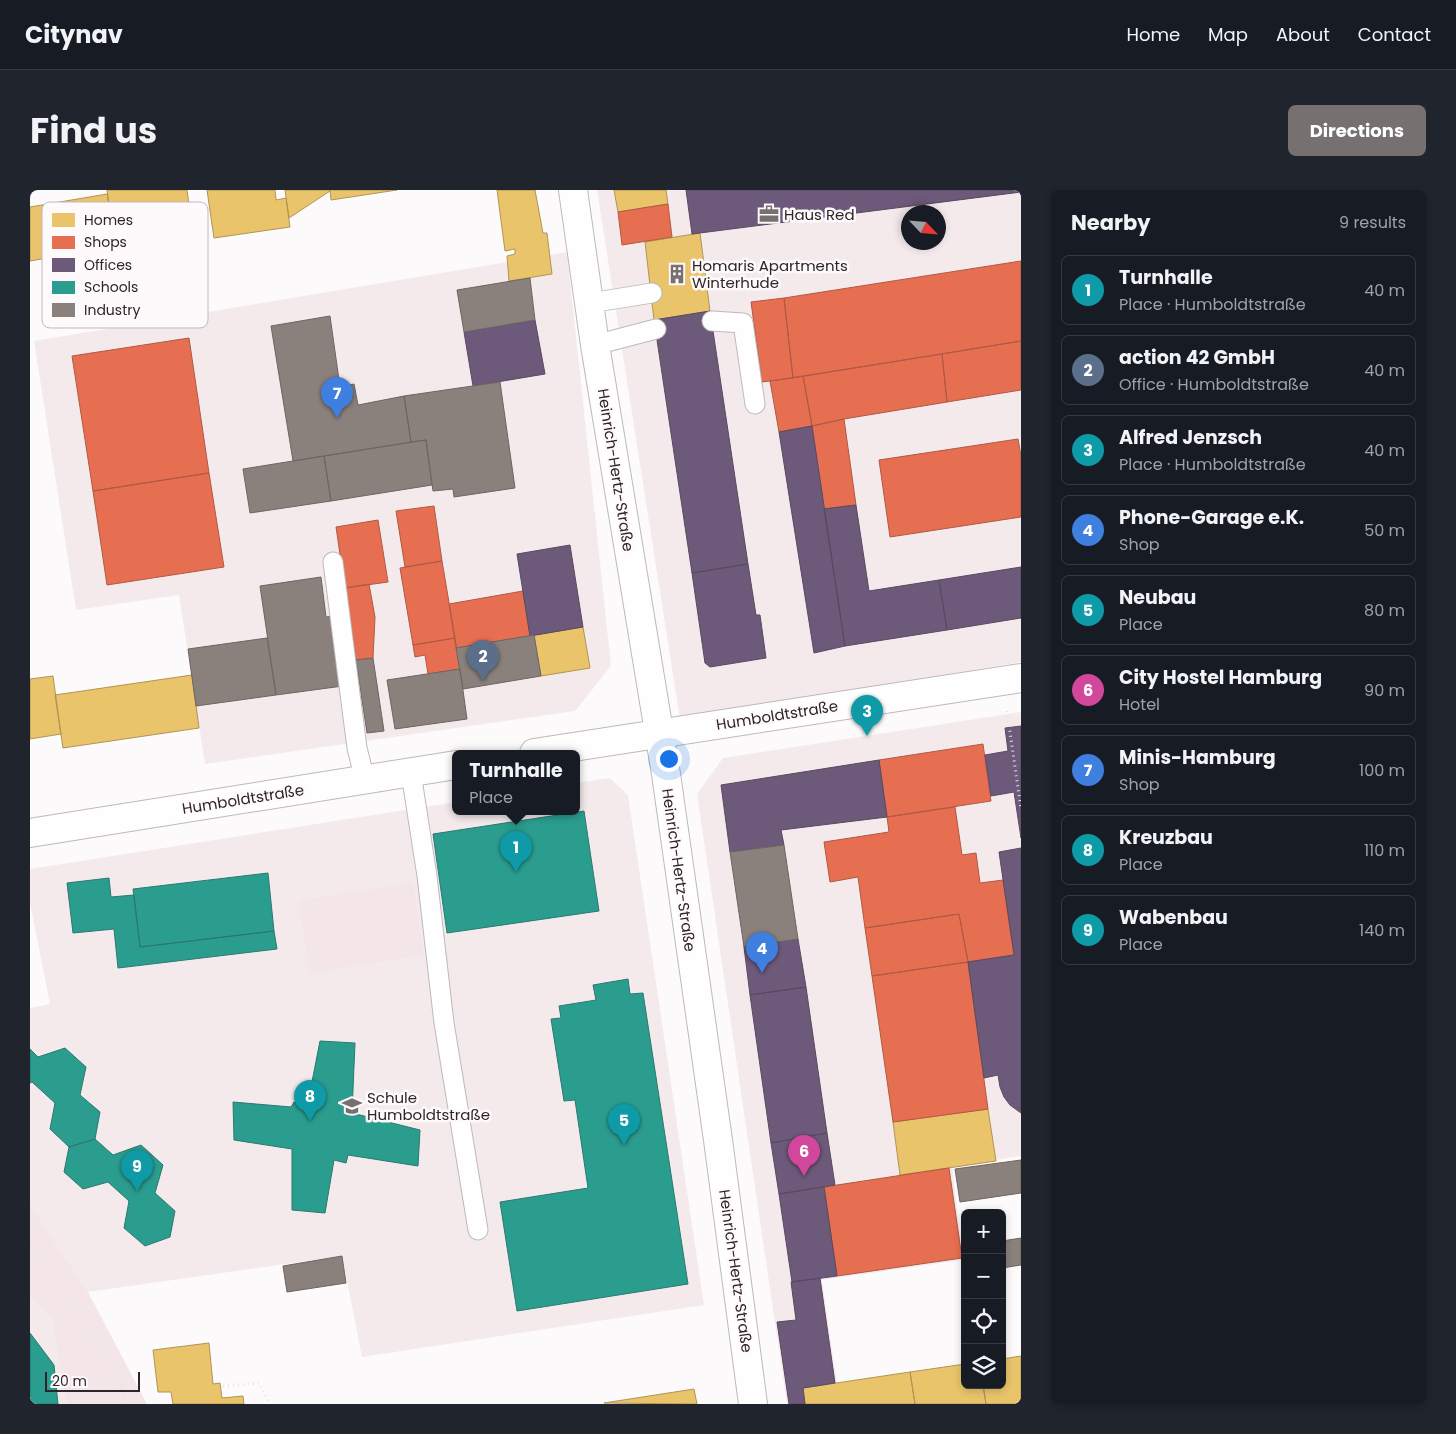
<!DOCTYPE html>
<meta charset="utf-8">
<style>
:root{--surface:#171b24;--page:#20242c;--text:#f1f3f6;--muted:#9ea1a6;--line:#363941;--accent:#767071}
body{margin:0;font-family:Poppins,sans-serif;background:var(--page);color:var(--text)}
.controls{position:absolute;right:15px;bottom:15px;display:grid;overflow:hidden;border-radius:8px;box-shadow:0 2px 8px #0003}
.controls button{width:45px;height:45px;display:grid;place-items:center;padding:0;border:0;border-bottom:1px solid var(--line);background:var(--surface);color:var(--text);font:25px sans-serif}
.compass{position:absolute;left:871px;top:15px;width:45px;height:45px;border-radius:50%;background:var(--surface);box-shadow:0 2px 8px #0003;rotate:116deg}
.scale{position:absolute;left:15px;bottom:12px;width:95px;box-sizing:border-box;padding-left:5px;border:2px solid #2e2527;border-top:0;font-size:14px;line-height:18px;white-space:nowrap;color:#2e2527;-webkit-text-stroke:4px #fef9fa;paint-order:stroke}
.you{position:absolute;left:638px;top:568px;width:18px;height:18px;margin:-12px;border:4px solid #fff;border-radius:50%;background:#1a73e8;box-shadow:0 0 0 8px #1a73e833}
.badge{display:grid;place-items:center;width:32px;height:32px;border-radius:50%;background:var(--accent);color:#fff;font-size:16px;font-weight:700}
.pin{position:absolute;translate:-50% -41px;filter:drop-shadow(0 1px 2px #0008)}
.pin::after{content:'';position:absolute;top:26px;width:18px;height:15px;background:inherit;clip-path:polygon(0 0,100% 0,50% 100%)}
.popup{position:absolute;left:422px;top:560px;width:128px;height:65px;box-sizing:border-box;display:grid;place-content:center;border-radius:8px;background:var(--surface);filter:drop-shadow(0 1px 4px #0005);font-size:16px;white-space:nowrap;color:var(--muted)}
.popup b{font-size:19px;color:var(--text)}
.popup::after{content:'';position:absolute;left:50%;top:100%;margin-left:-10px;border:10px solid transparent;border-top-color:var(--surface)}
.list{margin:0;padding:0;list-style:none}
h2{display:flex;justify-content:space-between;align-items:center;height:65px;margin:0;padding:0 20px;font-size:21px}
h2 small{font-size:16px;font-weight:400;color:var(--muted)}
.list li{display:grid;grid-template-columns:32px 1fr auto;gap:15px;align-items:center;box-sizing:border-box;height:70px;margin:0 10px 10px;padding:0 10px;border:1px solid var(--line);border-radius:8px}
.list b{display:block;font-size:19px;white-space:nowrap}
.list p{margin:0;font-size:16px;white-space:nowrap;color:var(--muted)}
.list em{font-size:16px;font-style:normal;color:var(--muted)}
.icon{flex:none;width:28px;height:28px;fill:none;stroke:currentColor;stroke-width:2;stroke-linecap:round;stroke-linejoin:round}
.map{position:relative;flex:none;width:991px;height:1214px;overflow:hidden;border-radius:8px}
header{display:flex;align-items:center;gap:30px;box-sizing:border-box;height:70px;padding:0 25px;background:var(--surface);border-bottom:1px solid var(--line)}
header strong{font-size:24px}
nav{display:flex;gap:28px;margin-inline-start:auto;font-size:18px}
.intro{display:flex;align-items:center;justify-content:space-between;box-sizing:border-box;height:120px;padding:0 30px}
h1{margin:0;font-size:35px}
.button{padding:12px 22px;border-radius:8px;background:var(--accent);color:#fff;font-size:18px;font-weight:700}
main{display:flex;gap:30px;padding:0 30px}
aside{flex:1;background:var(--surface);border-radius:8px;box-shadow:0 2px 8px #0003}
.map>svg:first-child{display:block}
.built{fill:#f4eaec;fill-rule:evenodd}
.green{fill:#f4e5e8}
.homes{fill:#e9c46a;stroke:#b19456}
.shops{fill:#e76f51;stroke:#b05944}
.offices{fill:#6d597a;stroke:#5a4961}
.schools{fill:#2a9d8f;stroke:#2b7970}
.industry{fill:#8a817c;stroke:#6e6562}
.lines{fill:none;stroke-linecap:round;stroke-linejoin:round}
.lane-casing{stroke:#beb8ba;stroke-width:21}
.street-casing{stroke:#beb8ba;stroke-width:30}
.path{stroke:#e4e4e4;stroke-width:3;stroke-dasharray:1 4;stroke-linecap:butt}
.lane{stroke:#fffefe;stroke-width:19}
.street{stroke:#fffefe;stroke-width:28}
.labels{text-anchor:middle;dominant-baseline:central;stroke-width:5;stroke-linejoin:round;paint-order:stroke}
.poi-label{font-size:15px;fill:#2e2527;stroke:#fef9fa;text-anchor:start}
.street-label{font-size:15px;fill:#2e2527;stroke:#fef9fa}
.key{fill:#fef9fa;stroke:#c0b9bb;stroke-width:1}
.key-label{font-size:14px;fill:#2e2527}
</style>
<header>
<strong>Citynav</strong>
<nav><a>Home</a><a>Map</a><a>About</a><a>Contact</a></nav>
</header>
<div class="intro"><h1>Find us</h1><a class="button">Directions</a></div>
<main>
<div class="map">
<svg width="991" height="1214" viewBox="0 0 991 1214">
<rect width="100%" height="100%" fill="#fdfafb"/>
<path class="built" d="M 567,0 L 991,0 L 991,472 L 650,529 ZM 878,22 L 908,22 L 908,52 L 878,52 Z
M 537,62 L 581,476 L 545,521 L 175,574 L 149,405 L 46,420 L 4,151 Z
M 991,522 L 991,966 L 922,976 L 933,1070 L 792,1090 L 807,1194 L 776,1214 L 757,1214 L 667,604 L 693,568 Z
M 580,588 L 598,605 L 674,1115 L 332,1167 L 312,1066 L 58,1102 L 0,1014 L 0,818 L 20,814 L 0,713 L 0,679 L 426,612 L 426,621 L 546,621 L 546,593 Z
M 0,1107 L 22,1129 L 36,1214 L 0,1214 Z"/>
<path class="green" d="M 383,693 L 394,765 L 280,783 L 268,711 Z
M 0,1014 L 58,1102 L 117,1214 L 36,1214 L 22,1129 L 0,1107 Z"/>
<path class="homes" d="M 77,0 L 157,0 L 164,50 L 86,62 Z
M 177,0 L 245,0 L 246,10 L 256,8 L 260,37 L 184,48 Z
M 255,0 L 300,0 L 300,1 L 259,28 Z
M 300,0 L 367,0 L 301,10 Z
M 467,0 L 505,0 L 513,43 L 517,43 L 522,84 L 479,91 L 477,66 L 485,64 L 485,59 L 475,61 Z
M 584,0 L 636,0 L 638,14 L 588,22 Z
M 77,4 L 86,56 L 0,71 L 0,17 Z
M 670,43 L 680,121 L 624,130 L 615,52 Z
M 553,437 L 560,478 L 511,486 L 504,445 Z
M 162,485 L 169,538 L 33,558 L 25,505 Z
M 23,486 L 31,544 L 0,549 L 0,489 Z
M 958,919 L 966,971 L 870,985 L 863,932 Z
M 179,1153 L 183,1194 L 190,1193 L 192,1208 L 213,1206 L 214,1214 L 143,1214 L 141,1202 L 128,1202 L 123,1160 Z
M 991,1166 L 991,1214 L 956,1214 L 953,1195 L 972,1195 L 972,1169 Z
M 935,1174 L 935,1195 L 953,1195 L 956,1214 L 885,1214 L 880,1182 Z
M 880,1182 L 885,1214 L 775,1214 L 773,1198 Z
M 664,1199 L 667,1214 L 574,1213 Z"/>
<path class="shops" d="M 638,14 L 642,47 L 592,55 L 588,22 Z
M 991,71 L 991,151 L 763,188 L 754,108 Z
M 754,108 L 763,188 L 732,192 L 721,112 Z
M 159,148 L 179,283 L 63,301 L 42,166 Z
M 991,151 L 991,200 L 917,212 L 912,164 Z
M 912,164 L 917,212 L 814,229 L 782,236 L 773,186 Z
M 773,186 L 782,236 L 749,242 L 740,191 Z
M 814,229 L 826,315 L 794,319 L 782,236 Z
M 988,249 L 991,266 L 991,327 L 860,347 L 849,270 Z
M 179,283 L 194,377 L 77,395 L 63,301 Z
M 404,316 L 412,371 L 375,377 L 366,321 Z
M 348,330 L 358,392 L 315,398 L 306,337 Z
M 412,371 L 425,448 L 383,455 L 370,378 Z
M 339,394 L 345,427 L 343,468 L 326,470 L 315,398 Z
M 493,401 L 500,446 L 426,458 L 419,414 Z
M 425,448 L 430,479 L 398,484 L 395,465 L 385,467 L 383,455 Z
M 953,554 L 961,611 L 857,627 L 849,570 Z
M 925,617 L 932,665 L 946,663 L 950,693 L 973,690 L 984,765 L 938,772 L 929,724 L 835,738 L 828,687 L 800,692 L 794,652 L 859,642 L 857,627 Z
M 929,724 L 938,772 L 842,786 L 835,738 Z
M 938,772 L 958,919 L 863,932 L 842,786 Z
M 919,978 L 932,1068 L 807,1086 L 794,997 Z"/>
<path class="offices" d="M 656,0 L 991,0 L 991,2 L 662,44 Z
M 680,121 L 718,374 L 662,383 L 624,130 Z
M 505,130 L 515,184 L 443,196 L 434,142 Z
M 782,236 L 815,456 L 784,463 L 749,242 Z
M 826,315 L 839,401 L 909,390 L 917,440 L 815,456 L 794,319 Z
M 540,355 L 553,437 L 500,446 L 487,364 Z
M 718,374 L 726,425 L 730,425 L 736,468 L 680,477 L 675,473 L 662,383 Z
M 991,377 L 991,428 L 917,440 L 909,390 Z
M 991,536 L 991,648 L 984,602 L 961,606 L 955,565 L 978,561 L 975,538 Z
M 849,570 L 857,627 L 751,640 L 754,655 L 700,662 L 691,595 Z
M 991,658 L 991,923 L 980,915 L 974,907 L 970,897 L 968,885 L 954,888 L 938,772 L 984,765 L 969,662 Z
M 768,749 L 776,797 L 720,805 L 714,757 Z
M 776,797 L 797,943 L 741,953 L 720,805 Z
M 797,943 L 805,995 L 749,1004 L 741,953 Z
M 794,997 L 807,1086 L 762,1092 L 749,1004 Z
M 790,1088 L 805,1193 L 773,1198 L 775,1214 L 759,1214 L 747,1132 L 766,1130 L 761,1092 Z"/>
<path class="schools" d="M 554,621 L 569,721 L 417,743 L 403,644 Z
M 238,683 L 244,741 L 110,757 L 103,699 Z
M 79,688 L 81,707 L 104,705 L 110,757 L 244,741 L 247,759 L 88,778 L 84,739 L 43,743 L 37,693 Z
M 598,789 L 600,804 L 613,803 L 658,1094 L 487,1121 L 470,1012 L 558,998 L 545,910 L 534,911 L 521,829 L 531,828 L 529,816 L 566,810 L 563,795 Z
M 290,851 L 325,853 L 322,923 L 390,940 L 388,976 L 318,965 L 316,973 L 304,970 L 295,1023 L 262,1020 L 262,959 L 204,950 L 203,912 L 261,917 L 264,912 L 278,912 Z
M 35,858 L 56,877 L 50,905 L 70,922 L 65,949 L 39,957 L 20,939 L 25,913 L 2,892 L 0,893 L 0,859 L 8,867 Z
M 65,949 L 83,965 L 111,955 L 133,975 L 125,1003 L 145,1021 L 140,1047 L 115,1056 L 94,1038 L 99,1011 L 78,992 L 53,999 L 34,982 L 39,957 Z
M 0,1143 L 24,1175 L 28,1214 L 0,1214 Z"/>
<path class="industry" d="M 500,88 L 505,130 L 434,142 L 427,100 Z
M 300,126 L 310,197 L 324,194 L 328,215 L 374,206 L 381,252 L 263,271 L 241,136 Z
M 470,192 L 485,298 L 424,307 L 423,299 L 403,301 L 396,250 L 381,252 L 374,206 Z
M 396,250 L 402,295 L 301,311 L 294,266 Z
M 294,266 L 301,311 L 220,323 L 213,279 Z
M 291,387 L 296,427 L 304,426 L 313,496 L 246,505 L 230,396 Z
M 504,445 L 511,486 L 433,499 L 426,458 Z
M 237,448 L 246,505 L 166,516 L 158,459 Z
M 343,468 L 354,541 L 337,543 L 326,470 Z
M 430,479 L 437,529 L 365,539 L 357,490 Z
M 754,655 L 768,749 L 714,757 L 700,662 Z
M 991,970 L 991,1003 L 930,1012 L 925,979 Z
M 991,1048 L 991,1075 L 972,1078 L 972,1051 Z
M 312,1066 L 316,1093 L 257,1102 L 253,1076 Z"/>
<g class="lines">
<defs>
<path id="lane" d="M 560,113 L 622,103
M 682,131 L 713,133 L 725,214
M 565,155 L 626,139
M 303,372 L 327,558 L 335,590
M 381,583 L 397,686 L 414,833 L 448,1040"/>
<path id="street" d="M 543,0 L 565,155 L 636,584 L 688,950 L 723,1214
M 504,563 L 991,488
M 0,643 L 426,575"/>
</defs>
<use href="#lane" class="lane-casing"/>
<use href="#street" class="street-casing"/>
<path class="path" d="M 977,521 L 991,619
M 0,1051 L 89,1188 L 97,1214
M 193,1196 L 229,1193 L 240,1214"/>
<use href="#lane" class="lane"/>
<use href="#street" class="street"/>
</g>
<defs>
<symbol id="office-bare" viewBox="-9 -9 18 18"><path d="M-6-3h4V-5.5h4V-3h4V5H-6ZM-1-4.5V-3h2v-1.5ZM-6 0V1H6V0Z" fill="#767071" stroke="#fef9fa" stroke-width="2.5" paint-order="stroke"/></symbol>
<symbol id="building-bare" viewBox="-9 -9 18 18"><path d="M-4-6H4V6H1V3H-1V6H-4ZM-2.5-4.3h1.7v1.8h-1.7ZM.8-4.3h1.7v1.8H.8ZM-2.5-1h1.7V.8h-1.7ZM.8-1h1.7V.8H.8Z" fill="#767071" stroke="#fef9fa" stroke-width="2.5" paint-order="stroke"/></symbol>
<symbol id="school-bare" viewBox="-9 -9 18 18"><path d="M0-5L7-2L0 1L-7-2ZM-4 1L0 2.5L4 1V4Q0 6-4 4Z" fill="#767071" stroke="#fef9fa" stroke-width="2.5" paint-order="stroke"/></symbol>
</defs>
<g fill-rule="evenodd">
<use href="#office-bare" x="725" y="10" width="28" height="28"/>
<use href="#building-bare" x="633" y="70" width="28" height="28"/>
<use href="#school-bare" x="308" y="902" width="28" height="28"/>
</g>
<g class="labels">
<g class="poi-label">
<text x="754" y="24">Haus Red</text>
<text x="662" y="75">Homaris Apartments<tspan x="662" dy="17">Winterhude</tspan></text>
<text x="337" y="907">Schule<tspan x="337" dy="17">Humboldtstraße</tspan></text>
</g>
<g class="street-label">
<text transform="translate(586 280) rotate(81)">Heinrich-Hertz-Straße</text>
<text transform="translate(747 525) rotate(-9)">Humboldtstraße</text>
<text transform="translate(213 609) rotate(-9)">Humboldtstraße</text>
<text transform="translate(649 680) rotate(82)">Heinrich-Hertz-Straße</text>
<text transform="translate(706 1081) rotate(82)">Heinrich-Hertz-Straße</text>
</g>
</g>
<rect x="12" y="12" width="166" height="126" rx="8" class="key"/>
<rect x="22" y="23" width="23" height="14" fill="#e9c46a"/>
<rect x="22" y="46" width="23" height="13" fill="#e76f51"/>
<rect x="22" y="68" width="23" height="14" fill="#6d597a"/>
<rect x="22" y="91" width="23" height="13" fill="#2a9d8f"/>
<rect x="22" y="113" width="23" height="14" fill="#8a817c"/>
<g class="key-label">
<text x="54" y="35">Homes</text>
<text x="54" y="57">Shops</text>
<text x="54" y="80">Offices</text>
<text x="54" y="102">Schools</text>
<text x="54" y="125">Industry</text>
</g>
</svg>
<div class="controls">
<button>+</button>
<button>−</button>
<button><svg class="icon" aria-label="locate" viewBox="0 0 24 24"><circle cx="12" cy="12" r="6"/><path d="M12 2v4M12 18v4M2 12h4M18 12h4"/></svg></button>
<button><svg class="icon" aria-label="layers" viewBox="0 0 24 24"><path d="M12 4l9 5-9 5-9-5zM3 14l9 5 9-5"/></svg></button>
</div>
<svg class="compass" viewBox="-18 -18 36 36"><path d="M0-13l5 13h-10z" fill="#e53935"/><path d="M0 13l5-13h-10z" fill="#9ea1a6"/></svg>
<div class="scale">20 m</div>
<div class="you"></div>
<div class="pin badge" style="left:486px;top:682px;background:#0f9aa8">1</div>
<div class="popup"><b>Turnhalle</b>Place</div>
<div class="pin badge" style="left:453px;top:491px;background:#5c6f8a">2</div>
<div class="pin badge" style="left:837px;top:546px;background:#0f9aa8">3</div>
<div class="pin badge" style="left:732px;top:783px;background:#3f7fe0">4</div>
<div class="pin badge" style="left:594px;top:955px;background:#0f9aa8">5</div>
<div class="pin badge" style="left:774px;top:986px;background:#d1479c">6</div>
<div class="pin badge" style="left:307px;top:228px;background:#3f7fe0">7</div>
<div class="pin badge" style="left:280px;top:931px;background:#0f9aa8">8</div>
<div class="pin badge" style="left:107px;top:1001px;background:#0f9aa8">9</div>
</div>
<aside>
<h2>Nearby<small>9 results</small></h2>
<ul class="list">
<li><span class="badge" style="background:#0f9aa8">1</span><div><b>Turnhalle</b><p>Place · Humboldtstraße</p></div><em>40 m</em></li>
<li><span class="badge" style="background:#5c6f8a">2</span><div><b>action 42 GmbH</b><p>Office · Humboldtstraße</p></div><em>40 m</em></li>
<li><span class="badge" style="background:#0f9aa8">3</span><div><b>Alfred Jenzsch</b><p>Place · Humboldtstraße</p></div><em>40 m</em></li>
<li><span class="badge" style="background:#3f7fe0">4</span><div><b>Phone-Garage e.K.</b><p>Shop</p></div><em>50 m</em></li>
<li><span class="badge" style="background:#0f9aa8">5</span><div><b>Neubau</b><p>Place</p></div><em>80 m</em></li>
<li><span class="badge" style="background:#d1479c">6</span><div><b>City Hostel Hamburg</b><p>Hotel</p></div><em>90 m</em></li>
<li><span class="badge" style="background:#3f7fe0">7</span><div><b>Minis-Hamburg</b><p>Shop</p></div><em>100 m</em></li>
<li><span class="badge" style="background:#0f9aa8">8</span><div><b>Kreuzbau</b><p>Place</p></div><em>110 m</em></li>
<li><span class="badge" style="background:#0f9aa8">9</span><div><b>Wabenbau</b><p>Place</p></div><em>140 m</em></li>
</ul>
</aside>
</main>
